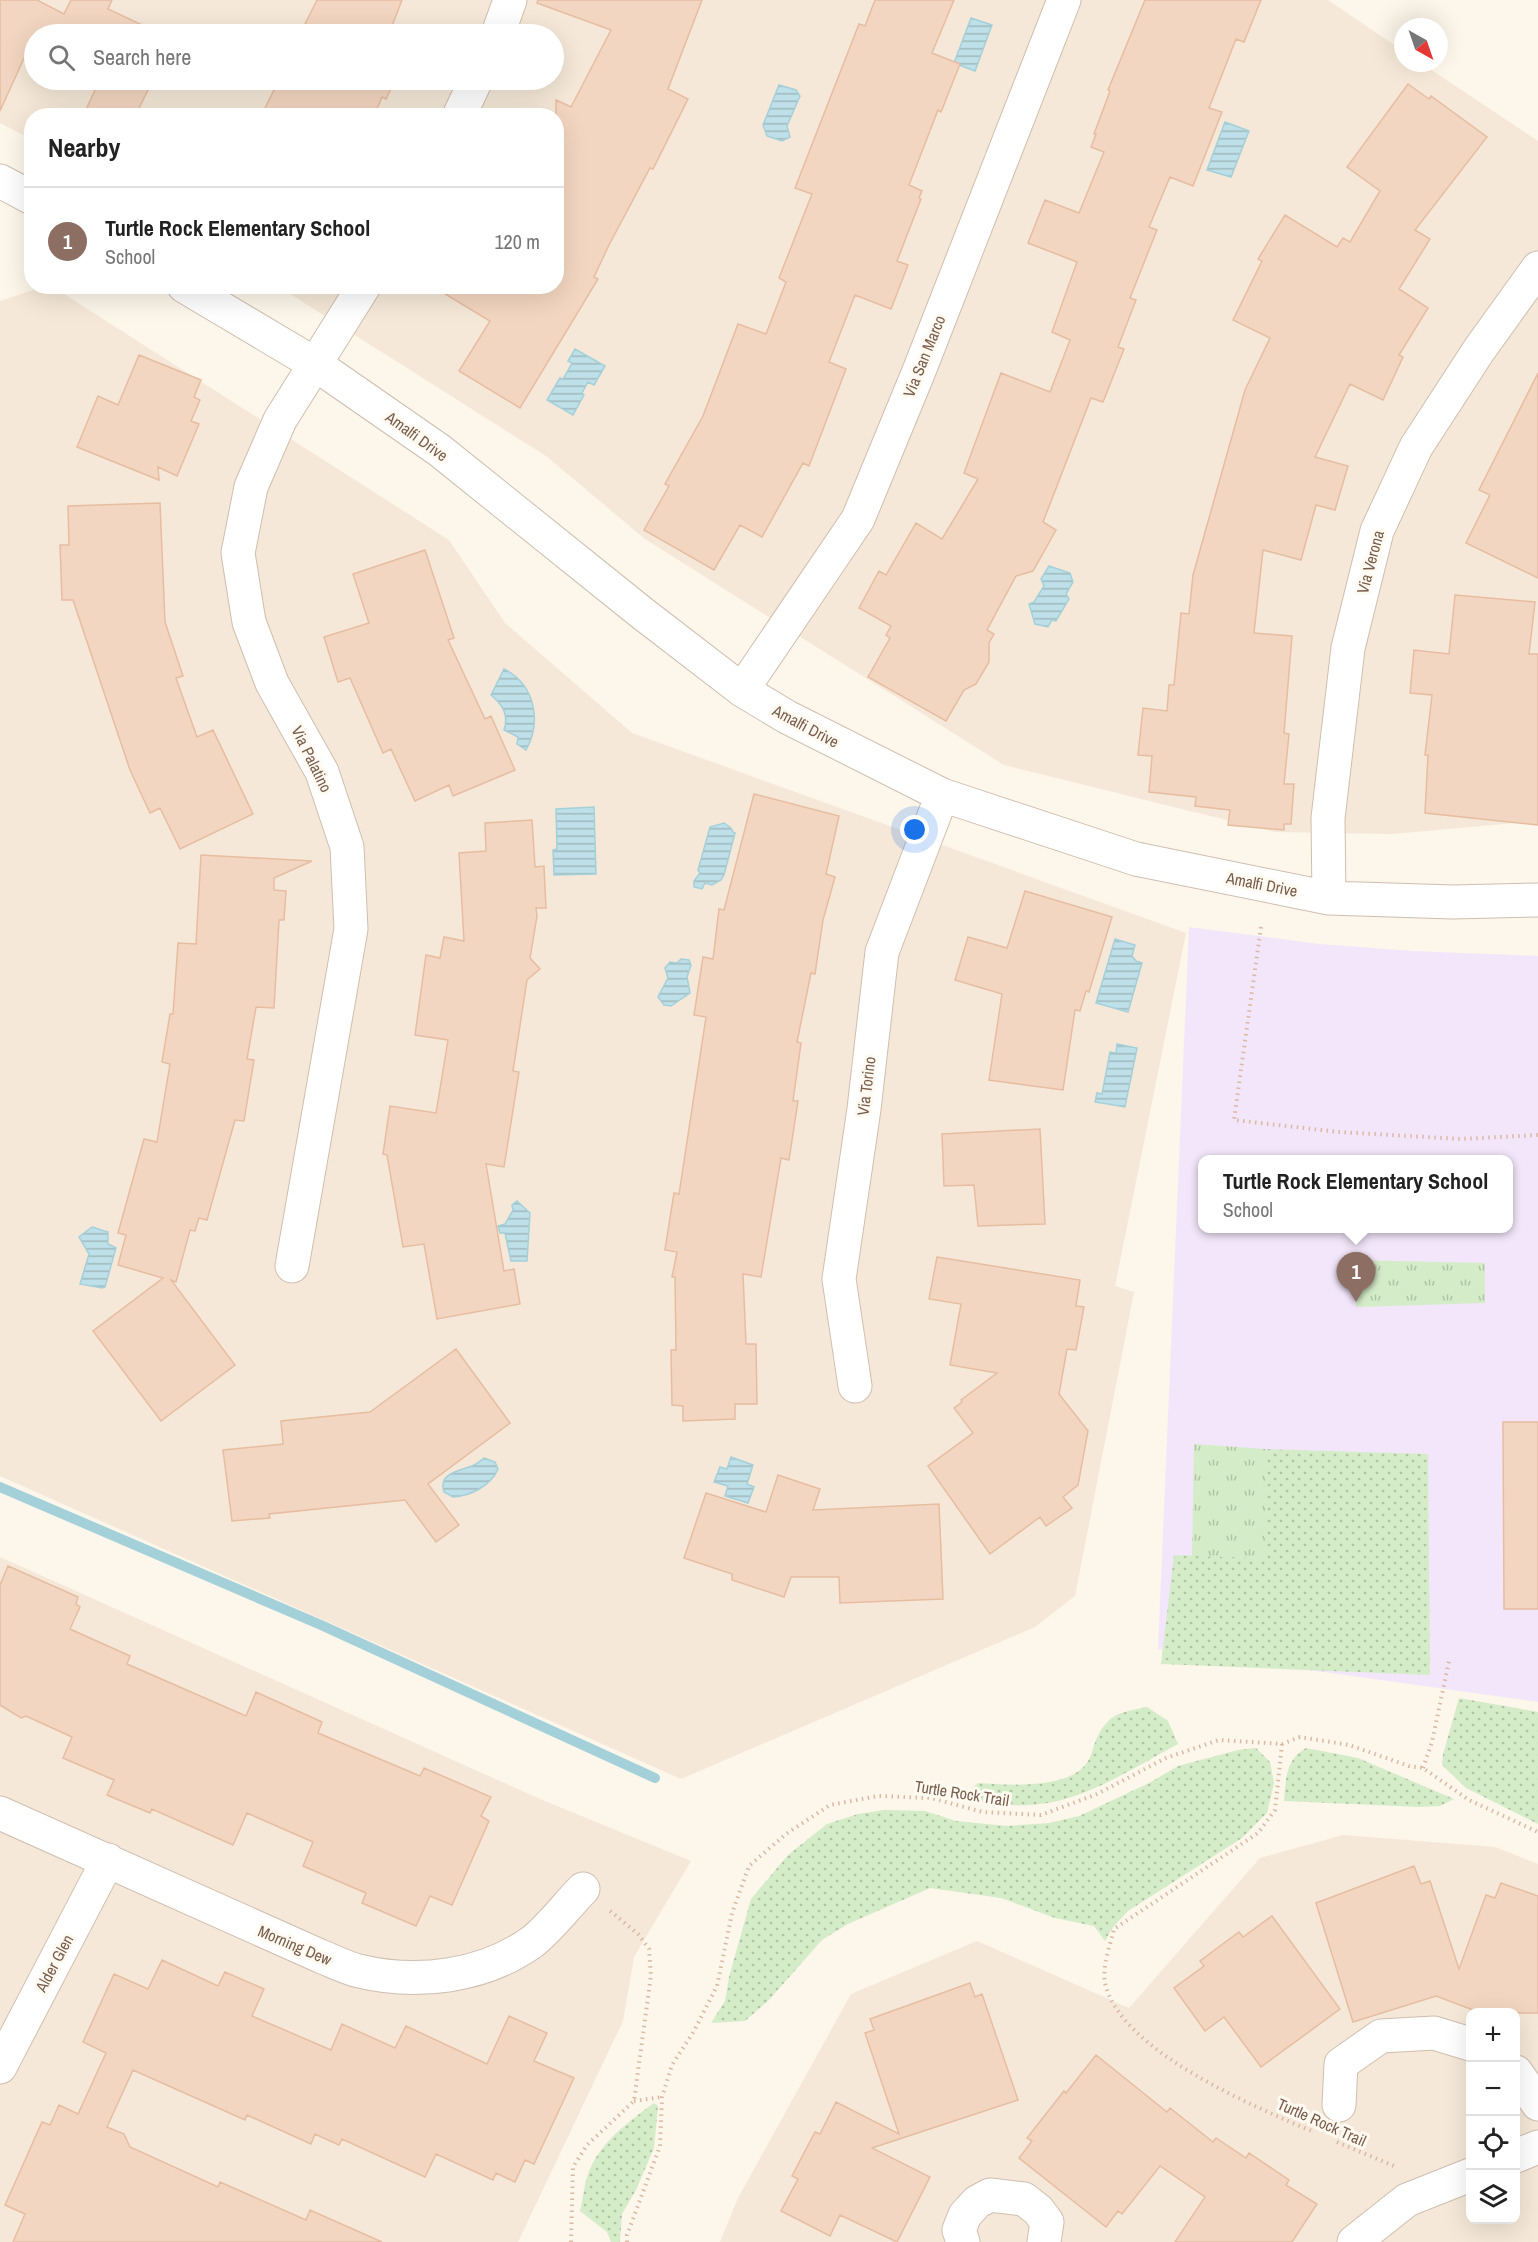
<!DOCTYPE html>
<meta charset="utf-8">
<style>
:root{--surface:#fff;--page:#f2f2f2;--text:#222;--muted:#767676;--line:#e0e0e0;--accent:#7b4736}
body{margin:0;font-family:"Archivo Narrow",sans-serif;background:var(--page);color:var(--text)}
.controls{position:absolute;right:18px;bottom:18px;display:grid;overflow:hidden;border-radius:12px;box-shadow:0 6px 24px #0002}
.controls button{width:54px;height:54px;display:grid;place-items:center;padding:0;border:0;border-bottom:2px solid var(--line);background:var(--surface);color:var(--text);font:30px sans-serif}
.compass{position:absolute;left:1394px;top:18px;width:54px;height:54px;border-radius:50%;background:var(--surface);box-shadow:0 6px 24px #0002;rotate:140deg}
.you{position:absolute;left:915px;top:830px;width:21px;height:21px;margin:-15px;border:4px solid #fff;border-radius:50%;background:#1a73e8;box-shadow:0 0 0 9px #1a73e833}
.badge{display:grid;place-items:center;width:39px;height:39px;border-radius:50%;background:var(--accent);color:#fff;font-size:20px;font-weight:700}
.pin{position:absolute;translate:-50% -50px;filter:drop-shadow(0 2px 3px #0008)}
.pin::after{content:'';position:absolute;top:32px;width:21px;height:18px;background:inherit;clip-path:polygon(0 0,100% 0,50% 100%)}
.popup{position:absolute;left:1198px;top:1155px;width:315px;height:78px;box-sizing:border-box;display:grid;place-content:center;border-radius:12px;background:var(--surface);filter:drop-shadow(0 2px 4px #0005);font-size:20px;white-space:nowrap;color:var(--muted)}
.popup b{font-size:22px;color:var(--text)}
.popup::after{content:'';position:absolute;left:50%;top:100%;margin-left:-12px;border:12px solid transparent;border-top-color:var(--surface)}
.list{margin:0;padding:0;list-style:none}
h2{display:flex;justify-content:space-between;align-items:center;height:78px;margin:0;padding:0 24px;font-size:26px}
h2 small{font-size:20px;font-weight:400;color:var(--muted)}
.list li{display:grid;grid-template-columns:39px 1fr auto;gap:18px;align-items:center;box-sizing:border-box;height:108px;padding:0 24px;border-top:2px solid var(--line)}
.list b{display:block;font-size:22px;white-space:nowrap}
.list p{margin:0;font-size:20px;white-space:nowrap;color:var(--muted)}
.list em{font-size:20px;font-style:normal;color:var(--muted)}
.icon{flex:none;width:33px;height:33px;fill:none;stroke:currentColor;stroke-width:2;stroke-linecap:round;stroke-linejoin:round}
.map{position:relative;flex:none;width:1538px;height:2242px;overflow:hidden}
.search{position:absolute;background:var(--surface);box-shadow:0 6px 24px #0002;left:24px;top:24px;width:540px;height:66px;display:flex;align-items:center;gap:15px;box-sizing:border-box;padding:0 21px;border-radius:33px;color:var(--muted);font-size:22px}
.panel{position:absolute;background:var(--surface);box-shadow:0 6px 24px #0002;left:24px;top:108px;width:540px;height:186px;border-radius:24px}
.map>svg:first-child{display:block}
.residential{fill:#f5e8d8;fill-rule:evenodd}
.education{fill:#f3e6fa;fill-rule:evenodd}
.grass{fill:url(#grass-dots)}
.park{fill:url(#park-tufts)}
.water{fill:url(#water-rules);stroke:#a4d0da;stroke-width:1.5}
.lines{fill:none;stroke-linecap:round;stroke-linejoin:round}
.stream{stroke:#a4d0da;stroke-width:10}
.building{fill:#f3d6c1;stroke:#e6bda1;stroke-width:1.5}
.minor-casing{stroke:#d0beaf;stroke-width:35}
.path{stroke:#d9b9a4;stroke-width:4;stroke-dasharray:1.5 4.5;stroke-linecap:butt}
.minor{stroke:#fff;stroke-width:33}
.labels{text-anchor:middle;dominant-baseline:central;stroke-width:6;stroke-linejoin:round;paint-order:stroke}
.street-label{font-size:16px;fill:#795d4c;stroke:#fffaf1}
</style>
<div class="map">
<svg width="1538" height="2242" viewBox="0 0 1538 2242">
<defs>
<pattern id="grass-dots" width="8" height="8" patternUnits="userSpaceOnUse" patternTransform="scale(1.5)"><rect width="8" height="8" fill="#d5ecc8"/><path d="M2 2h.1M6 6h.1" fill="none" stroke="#b2c2a5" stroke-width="1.8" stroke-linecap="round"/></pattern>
<pattern id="park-tufts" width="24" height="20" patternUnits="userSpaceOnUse" patternTransform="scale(1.5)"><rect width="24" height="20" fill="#d5ecc8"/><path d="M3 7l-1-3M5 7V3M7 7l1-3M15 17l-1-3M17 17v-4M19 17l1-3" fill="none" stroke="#b2c2a5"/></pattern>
<pattern id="water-rules" width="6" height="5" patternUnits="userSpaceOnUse" patternTransform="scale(1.5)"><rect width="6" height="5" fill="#bee0e8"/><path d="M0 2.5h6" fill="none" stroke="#9fb9be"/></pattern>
</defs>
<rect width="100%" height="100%" fill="#fdf6ea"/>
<path class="residential" d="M 0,0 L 1328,0 L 1403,51 L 1403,63 L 1421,63 L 1538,141 L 1538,821 L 1392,834 L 1275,832 L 1004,765 L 645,539 L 546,456 L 279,287 L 556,286 L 556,116 L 32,116 L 31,139 L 0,123 ZM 34,34 L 554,34 L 554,80 L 34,80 Z
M 42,287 L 53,287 L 449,540 L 505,623 L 632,733 L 1186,933 L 1115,1286 L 1134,1292 L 1075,1596 L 1035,1627 L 681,1779 L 0,1476 L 0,301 Z
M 0,1557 L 540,1799 L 691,1861 L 634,1957 L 623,2021 L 518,2242 L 0,2242 Z
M 1343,1835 L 1495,1847 L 1538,1864 L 1538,2242 L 720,2242 L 738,2198 L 851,1994 L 977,1941 L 1129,2008 L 1260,1858 ZM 1470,2012 L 1516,2012 L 1516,2220 L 1470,2220 Z"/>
<path class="education" d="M 1189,927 L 1319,944 L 1412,951 L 1538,956 L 1538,1702 L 1158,1649 ZM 1203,1160 L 1509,1160 L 1509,1228 L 1203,1228 Z"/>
<path class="grass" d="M 1265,1449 L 1428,1454 L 1430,1675 L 1161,1664 L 1174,1555 L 1265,1558 Z
M 1459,1698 L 1538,1712 L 1538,1824 L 1466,1788 L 1442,1765 L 1443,1754 Z
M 1147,1707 L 1168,1721 L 1178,1744 C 1141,1764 1094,1794 1053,1802 C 1023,1808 993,1805 962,1800 L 964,1795 L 978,1783 C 1007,1785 1071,1790 1088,1761 C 1092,1755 1093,1747 1096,1740 C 1109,1712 1120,1713 1147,1707 Z
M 1256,1748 L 1270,1762 L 1274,1783 L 1267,1813 L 1242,1838 L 1128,1911 L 1113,1927 L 1105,1941 L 1094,1926 L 1055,1918 L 1001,1898 L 930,1888 L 848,1924 L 822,1940 L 768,2001 L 745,2021 L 711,2023 L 725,2001 L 729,1977 L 751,1899 L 788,1855 L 827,1824 L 858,1814 L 884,1810 L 925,1811 L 956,1821 L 1007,1826 L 1049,1823 L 1079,1816 L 1149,1783 L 1178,1766 L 1238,1750 Z
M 1306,1748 L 1358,1758 L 1454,1799 L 1440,1806 L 1419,1807 L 1284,1801 C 1286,1779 1285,1760 1306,1748 Z
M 654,2103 L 658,2106 L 654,2148 L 636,2190 L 622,2214 L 620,2242 L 611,2242 L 607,2232 L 580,2211 C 583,2199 584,2185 588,2174 C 600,2142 627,2123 654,2103 Z"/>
<path class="park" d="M 1355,1260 L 1485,1263 L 1485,1303 L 1356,1307 Z
M 1194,1444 L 1265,1449 L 1265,1558 L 1192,1556 Z"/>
<path class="water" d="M 971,18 L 992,25 L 975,71 L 954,63 Z
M 779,85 L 796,90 L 800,96 L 787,126 L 790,137 L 782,141 L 767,136 L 763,125 Z
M 1225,122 L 1249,131 L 1231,177 L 1207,170 Z
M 575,349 L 605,366 L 594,385 L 588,382 L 582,393 L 584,395 L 573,415 L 547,400 L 560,378 L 563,379 L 572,363 L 568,361 Z
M 1049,566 L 1070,573 L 1073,582 L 1066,594 L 1069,599 L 1056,621 L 1052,620 L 1048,627 L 1035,624 L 1029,604 L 1034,602 L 1044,586 L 1041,579 Z
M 504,669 C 535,685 542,721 526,750 L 517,744 L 518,737 L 504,730 C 509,715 503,705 491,695 Z
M 594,807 L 596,874 L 554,875 L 553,850 L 557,849 L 556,809 Z
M 724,823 L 731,828 L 733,832 L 735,833 L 724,875 L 721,880 L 712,885 L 705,883 L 702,889 L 694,887 L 694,881 L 700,873 L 698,870 L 710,827 Z
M 1115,939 L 1135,945 L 1132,956 L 1136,961 L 1142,963 L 1128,1012 L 1096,1003 Z
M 681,959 L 689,960 L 691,965 L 687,977 L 690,993 L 671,1006 L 664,1005 L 658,997 L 668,978 L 665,968 L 670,962 L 677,963 Z
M 1117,1044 L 1137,1048 L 1125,1107 L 1095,1102 L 1097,1093 L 1102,1094 L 1110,1052 L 1116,1053 Z
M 517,1201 L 530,1213 L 527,1261 L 511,1261 L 505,1233 L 500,1233 L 498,1226 L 505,1224 L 513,1210 L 512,1205 Z
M 92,1227 L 108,1232 L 108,1244 L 116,1248 L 105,1287 L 102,1288 L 80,1284 L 89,1254 L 79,1237 Z
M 731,1457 L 753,1465 L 747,1484 L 754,1487 L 748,1503 L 725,1496 L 728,1486 L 714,1482 L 720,1467 L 727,1469 Z
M 484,1458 L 495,1462 L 498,1469 C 491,1486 470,1496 453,1497 L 444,1492 C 438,1473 459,1471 472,1466 C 476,1465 480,1461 484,1458 Z"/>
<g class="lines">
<path class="stream" d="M 0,1487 L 321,1625 L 655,1778"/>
</g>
<path class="building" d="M 0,0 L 37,0 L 64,14 L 71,0 L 112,0 L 108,9 L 161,34 L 34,34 L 34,61 L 25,56 L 0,111 Z
M 317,0 L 402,0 L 389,34 L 300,34 Z
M 538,0 L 702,0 L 668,89 L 688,99 L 653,169 L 650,168 L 609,245 L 594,277 L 598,279 L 520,408 L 459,371 L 490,321 L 432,286 L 556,286 L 556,100 L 571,107 L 611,30 L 537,3 Z
M 875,0 L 954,0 L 932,53 L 960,64 L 941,112 L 938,110 L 909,185 L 922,191 L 919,198 L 921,199 L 897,261 L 908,265 L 891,309 L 855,295 L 829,362 L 846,369 L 809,466 L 803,463 L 762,537 L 740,525 L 714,570 L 644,530 L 669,486 L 665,484 L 703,416 L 738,324 L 766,334 L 786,282 L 779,278 L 812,194 L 795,188 L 859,24 L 865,26 Z
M 1145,0 L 1261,0 L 1244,42 L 1236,39 L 1209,108 L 1222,112 L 1193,186 L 1170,177 L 1149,227 L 1157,230 L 1130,298 L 1136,300 L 1118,347 L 1124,349 L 1103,402 L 1091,398 L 1043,522 L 1056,530 L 1033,571 L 1016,576 L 987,630 L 994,634 L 989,643 L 989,662 L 976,684 L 964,690 L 946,721 L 868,677 L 890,638 L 886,635 L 891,626 L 859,608 L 879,571 L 886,575 L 916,523 L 942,539 L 978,479 L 964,473 L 1001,373 L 1050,392 L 1070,340 L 1052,332 L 1077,262 L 1028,243 L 1045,200 L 1079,213 L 1104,152 L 1091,147 L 1096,134 L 1094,134 L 1110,91 L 1108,90 Z
M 73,80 L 153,80 L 135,116 L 83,116 L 95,90 Z
M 279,80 L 395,80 L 386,99 L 382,97 L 374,116 L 261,116 Z
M 1408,84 L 1429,99 L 1431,96 L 1487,137 L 1415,230 L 1430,239 L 1399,289 L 1428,308 L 1399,355 L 1403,357 L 1383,400 L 1350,384 L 1315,457 L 1348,466 L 1335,510 L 1316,505 L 1301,560 L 1263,550 L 1254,633 L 1292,636 L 1284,733 L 1289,734 L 1284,784 L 1294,784 L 1291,824 L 1284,824 L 1284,830 L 1228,825 L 1230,810 L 1195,806 L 1196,797 L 1149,792 L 1152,756 L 1138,755 L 1143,708 L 1167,711 L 1169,685 L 1174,685 L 1181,613 L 1189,614 L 1193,575 L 1245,390 L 1270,338 L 1233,320 L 1262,261 L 1258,259 L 1285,215 L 1337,247 L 1343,238 L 1350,242 L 1380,191 L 1347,167 Z
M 139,355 L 201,380 L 194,397 L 200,400 L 191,421 L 199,424 L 177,476 L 158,467 L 159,480 L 77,447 L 98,396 L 118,405 Z
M 1538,373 L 1538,578 L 1466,543 L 1490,495 L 1479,490 Z
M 160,503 L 165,622 L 183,676 L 176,678 L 197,737 L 213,730 L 253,814 L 180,849 L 160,808 L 150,813 L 130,770 L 73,600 L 62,600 L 60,545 L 69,545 L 68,506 Z
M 425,550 L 454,638 L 448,640 L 485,719 L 491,716 L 515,770 L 453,796 L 449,785 L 415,801 L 391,749 L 383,753 L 350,678 L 338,682 L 324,637 L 369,623 L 353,574 Z
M 1455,595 L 1535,602 L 1529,654 L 1538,654 L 1538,825 L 1425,813 L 1428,755 L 1425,755 L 1432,695 L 1410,693 L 1414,650 L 1449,654 Z
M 754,794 L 839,816 L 826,874 L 835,877 L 823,920 L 815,974 L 811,973 L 797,1042 L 801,1043 L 793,1101 L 798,1101 L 789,1160 L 781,1158 L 761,1277 L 743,1274 L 746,1344 L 756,1344 L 757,1404 L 735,1404 L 735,1419 L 683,1421 L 683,1406 L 672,1405 L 671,1350 L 676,1350 L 675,1277 L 672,1277 L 677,1252 L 665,1250 L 674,1193 L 679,1194 L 706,1017 L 694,1015 L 703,957 L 713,959 L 719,909 L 724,910 Z
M 532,820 L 535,867 L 544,866 L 546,908 L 536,908 L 537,916 L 530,958 L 540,969 L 527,980 L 513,1071 L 519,1072 L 504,1167 L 486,1164 L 504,1271 L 514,1269 L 520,1304 L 437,1319 L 424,1244 L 403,1247 L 387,1155 L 383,1154 L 390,1106 L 436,1113 L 448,1040 L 415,1035 L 426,955 L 440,958 L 444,937 L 464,941 L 459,853 L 486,851 L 485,823 Z
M 201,855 L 312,861 L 274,878 L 274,890 L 286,891 L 284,920 L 279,920 L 274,1008 L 256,1007 L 247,1059 L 254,1060 L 244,1121 L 235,1120 L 207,1220 L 199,1218 L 195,1231 L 190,1230 L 176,1282 L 171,1280 L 235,1365 L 161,1421 L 93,1331 L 163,1278 L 118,1265 L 126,1235 L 118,1233 L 144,1139 L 157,1142 L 170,1064 L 162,1062 L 170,1014 L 173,1014 L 178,943 L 196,944 Z
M 1025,891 L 1112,917 L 1089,992 L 1086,991 L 1080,1011 L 1075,1010 L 1063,1090 L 989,1080 L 1002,994 L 955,980 L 968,937 L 1007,948 Z
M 1040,1129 L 1045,1224 L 978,1226 L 974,1185 L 944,1186 L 942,1134 Z
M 937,1257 L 1080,1280 L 1076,1306 L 1084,1307 L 1076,1350 L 1067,1349 L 1059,1394 L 1088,1431 L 1078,1485 L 1063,1497 L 1072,1508 L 1046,1526 L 1040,1517 L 990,1554 L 928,1466 L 973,1433 L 954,1408 L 962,1402 L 961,1400 L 997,1373 L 950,1365 L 961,1304 L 929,1299 Z
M 456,1349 L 510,1423 L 428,1484 L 459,1525 L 436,1542 L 405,1500 L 269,1514 L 270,1518 L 232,1521 L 223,1450 L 283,1444 L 281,1421 L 370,1412 Z
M 1503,1422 L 1538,1422 L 1538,1609 L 1504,1609 Z
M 778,1475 L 820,1489 L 813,1510 L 939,1504 L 943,1599 L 840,1603 L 839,1577 L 791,1577 L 784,1597 L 732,1580 L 732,1574 L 684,1558 L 706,1493 L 766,1512 Z
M 8,1566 L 78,1597 L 76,1604 L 80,1607 L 70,1629 L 130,1656 L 127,1664 L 246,1716 L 256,1692 L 322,1722 L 318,1733 L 420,1776 L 424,1768 L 491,1797 L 481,1816 L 489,1821 L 452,1905 L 430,1896 L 416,1926 L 362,1903 L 366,1893 L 303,1866 L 313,1842 L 247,1813 L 233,1845 L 152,1809 L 150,1813 L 107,1795 L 114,1780 L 63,1758 L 72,1737 L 26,1716 L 21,1718 L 0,1705 L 0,1585 Z
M 1414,1866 L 1421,1884 L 1430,1881 L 1459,1969 L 1486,1895 L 1495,1898 L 1501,1883 L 1538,1896 L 1538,2013 L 1481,2013 L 1436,1996 L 1353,2022 L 1316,1903 Z
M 1272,1916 L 1340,2009 L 1261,2067 L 1224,2017 L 1205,2031 L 1174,1988 L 1204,1966 L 1200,1961 L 1220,1946 L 1239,1932 L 1243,1937 Z
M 162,1960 L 218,1986 L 225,1972 L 264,1989 L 252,2016 L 331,2050 L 342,2024 L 395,2048 L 406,2026 L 487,2064 L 509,2016 L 547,2033 L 534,2061 L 574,2078 L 534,2164 L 525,2160 L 515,2182 L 496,2173 L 493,2180 L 436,2154 L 425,2177 L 342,2139 L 339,2145 L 315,2134 L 311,2144 L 247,2115 L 245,2120 L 133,2070 L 107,2127 L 124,2134 L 130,2147 L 218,2187 L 220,2182 L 306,2220 L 310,2210 L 382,2242 L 13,2242 L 25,2214 L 5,2205 L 42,2122 L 50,2125 L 59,2105 L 78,2114 L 106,2053 L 83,2042 L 114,1974 L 148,1989 Z
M 970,1983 L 975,1997 L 982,1994 L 1018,2100 L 872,2148 L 930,2177 L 897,2242 L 840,2215 L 830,2236 L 781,2211 L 798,2179 L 792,2176 L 815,2132 L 820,2134 L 836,2102 L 899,2134 L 865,2033 L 874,2030 L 870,2019 Z
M 1096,2055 L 1167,2112 L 1170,2108 L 1213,2142 L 1216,2138 L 1246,2158 L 1249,2153 L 1289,2180 L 1286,2185 L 1317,2204 L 1292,2242 L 1175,2242 L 1205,2197 L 1160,2166 L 1122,2214 L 1118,2211 L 1106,2227 L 1019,2158 L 1032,2141 L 1027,2138 L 1064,2091 L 1066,2093 Z"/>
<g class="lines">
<defs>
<path id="minor" d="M 498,34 L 510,0
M 459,116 L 476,80
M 0,181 L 32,198
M 184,286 L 315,364 L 439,450 L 642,613 L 742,690 L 787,717 L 942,795 L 1136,859 L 1329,898 L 1453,902 L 1538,900
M 742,690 L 858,519 L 919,371 L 1064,0
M 1329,898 L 1328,818 L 1348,648 L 1377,531 L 1416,447 L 1479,350 L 1538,268
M 292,1266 L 351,929 L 347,847 L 322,772 L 272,683 L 249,622 L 238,553 L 251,487 L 280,420 L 364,286
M 855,1386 L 839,1279 L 864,1109 L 882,952 L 942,795
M 0,1813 L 320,1956 C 333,1961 346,1968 359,1971 C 417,1985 483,1977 532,1942 C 549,1929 568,1904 583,1889
M 0,2067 L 108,1860
M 1516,2072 L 1538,2104
M 1339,2105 L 1341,2064 L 1381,2036 L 1434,2033 L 1470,2044
M 1516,2156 L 1538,2147
M 963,2242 L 959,2230 L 965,2215 L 977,2202 L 990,2195 L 1024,2199 L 1038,2210 L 1047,2222 L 1044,2242
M 1354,2242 L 1407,2200 L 1470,2175"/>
</defs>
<use href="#minor" class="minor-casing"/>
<path class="path" d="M 1261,927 L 1234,1120 L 1339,1132 L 1461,1139 L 1538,1135
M 1282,1744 L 1275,1810 L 1258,1833 L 1114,1929 C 1110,1946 1102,1966 1105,1983 C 1120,2051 1255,2107 1314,2132
M 1423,1768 L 1432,1742 L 1449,1661
M 634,2101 L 662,2097
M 1337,2142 L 1394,2166
M 571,2242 L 573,2167 L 587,2145 L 634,2101 L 651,1975 L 649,1949 L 638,1934 L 609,1910
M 627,2242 L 627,2235 L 660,2146 L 662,2097 L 672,2065 L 694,2031 L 717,1986 L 732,1913 L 749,1866 L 786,1834 L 830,1805 L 878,1796 L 931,1798 L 983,1812 L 1041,1815 L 1097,1794 L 1166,1758 L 1219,1740 L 1282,1744 L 1300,1737 L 1349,1745 L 1409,1766 L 1423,1768 L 1469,1800 L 1538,1832"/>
<use href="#minor" class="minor"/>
</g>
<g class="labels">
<g class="street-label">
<text transform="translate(924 356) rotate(-68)">Via San Marco</text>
<text transform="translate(417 436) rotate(36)">Amalfi Drive</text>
<text transform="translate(1370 562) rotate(-75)">Via Verona</text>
<text transform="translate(806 726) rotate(28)">Amalfi Drive</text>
<text transform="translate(312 759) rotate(64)">Via Palatino</text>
<text transform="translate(1262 884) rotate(11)">Amalfi Drive</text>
<text transform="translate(866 1086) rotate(-83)">Via Torino</text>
<text transform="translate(962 1793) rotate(9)">Turtle Rock Trail</text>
<text transform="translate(295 1945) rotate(23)">Morning Dew</text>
<text transform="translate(54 1963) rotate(-62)">Alder Glen</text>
<text transform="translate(1322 2122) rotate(24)">Turtle Rock Trail</text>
</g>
</g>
</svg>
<div class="controls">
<button>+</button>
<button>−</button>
<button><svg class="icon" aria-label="locate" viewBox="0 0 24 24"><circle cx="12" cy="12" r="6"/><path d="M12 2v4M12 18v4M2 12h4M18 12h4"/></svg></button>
<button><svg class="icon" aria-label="layers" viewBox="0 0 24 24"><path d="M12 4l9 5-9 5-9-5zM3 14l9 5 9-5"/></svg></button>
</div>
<svg class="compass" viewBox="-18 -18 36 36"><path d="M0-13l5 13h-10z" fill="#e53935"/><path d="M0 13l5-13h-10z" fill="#767676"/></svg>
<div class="you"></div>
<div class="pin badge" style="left:1356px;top:1302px;background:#8d6e63">1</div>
<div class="popup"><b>Turtle Rock Elementary School</b>School</div>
<div class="search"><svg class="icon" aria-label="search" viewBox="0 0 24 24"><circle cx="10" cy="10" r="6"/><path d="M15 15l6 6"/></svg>Search here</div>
<section class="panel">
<h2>Nearby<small></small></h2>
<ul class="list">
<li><span class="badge" style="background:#8d6e63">1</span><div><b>Turtle Rock Elementary School</b><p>School</p></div><em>120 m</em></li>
</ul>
</section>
</div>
